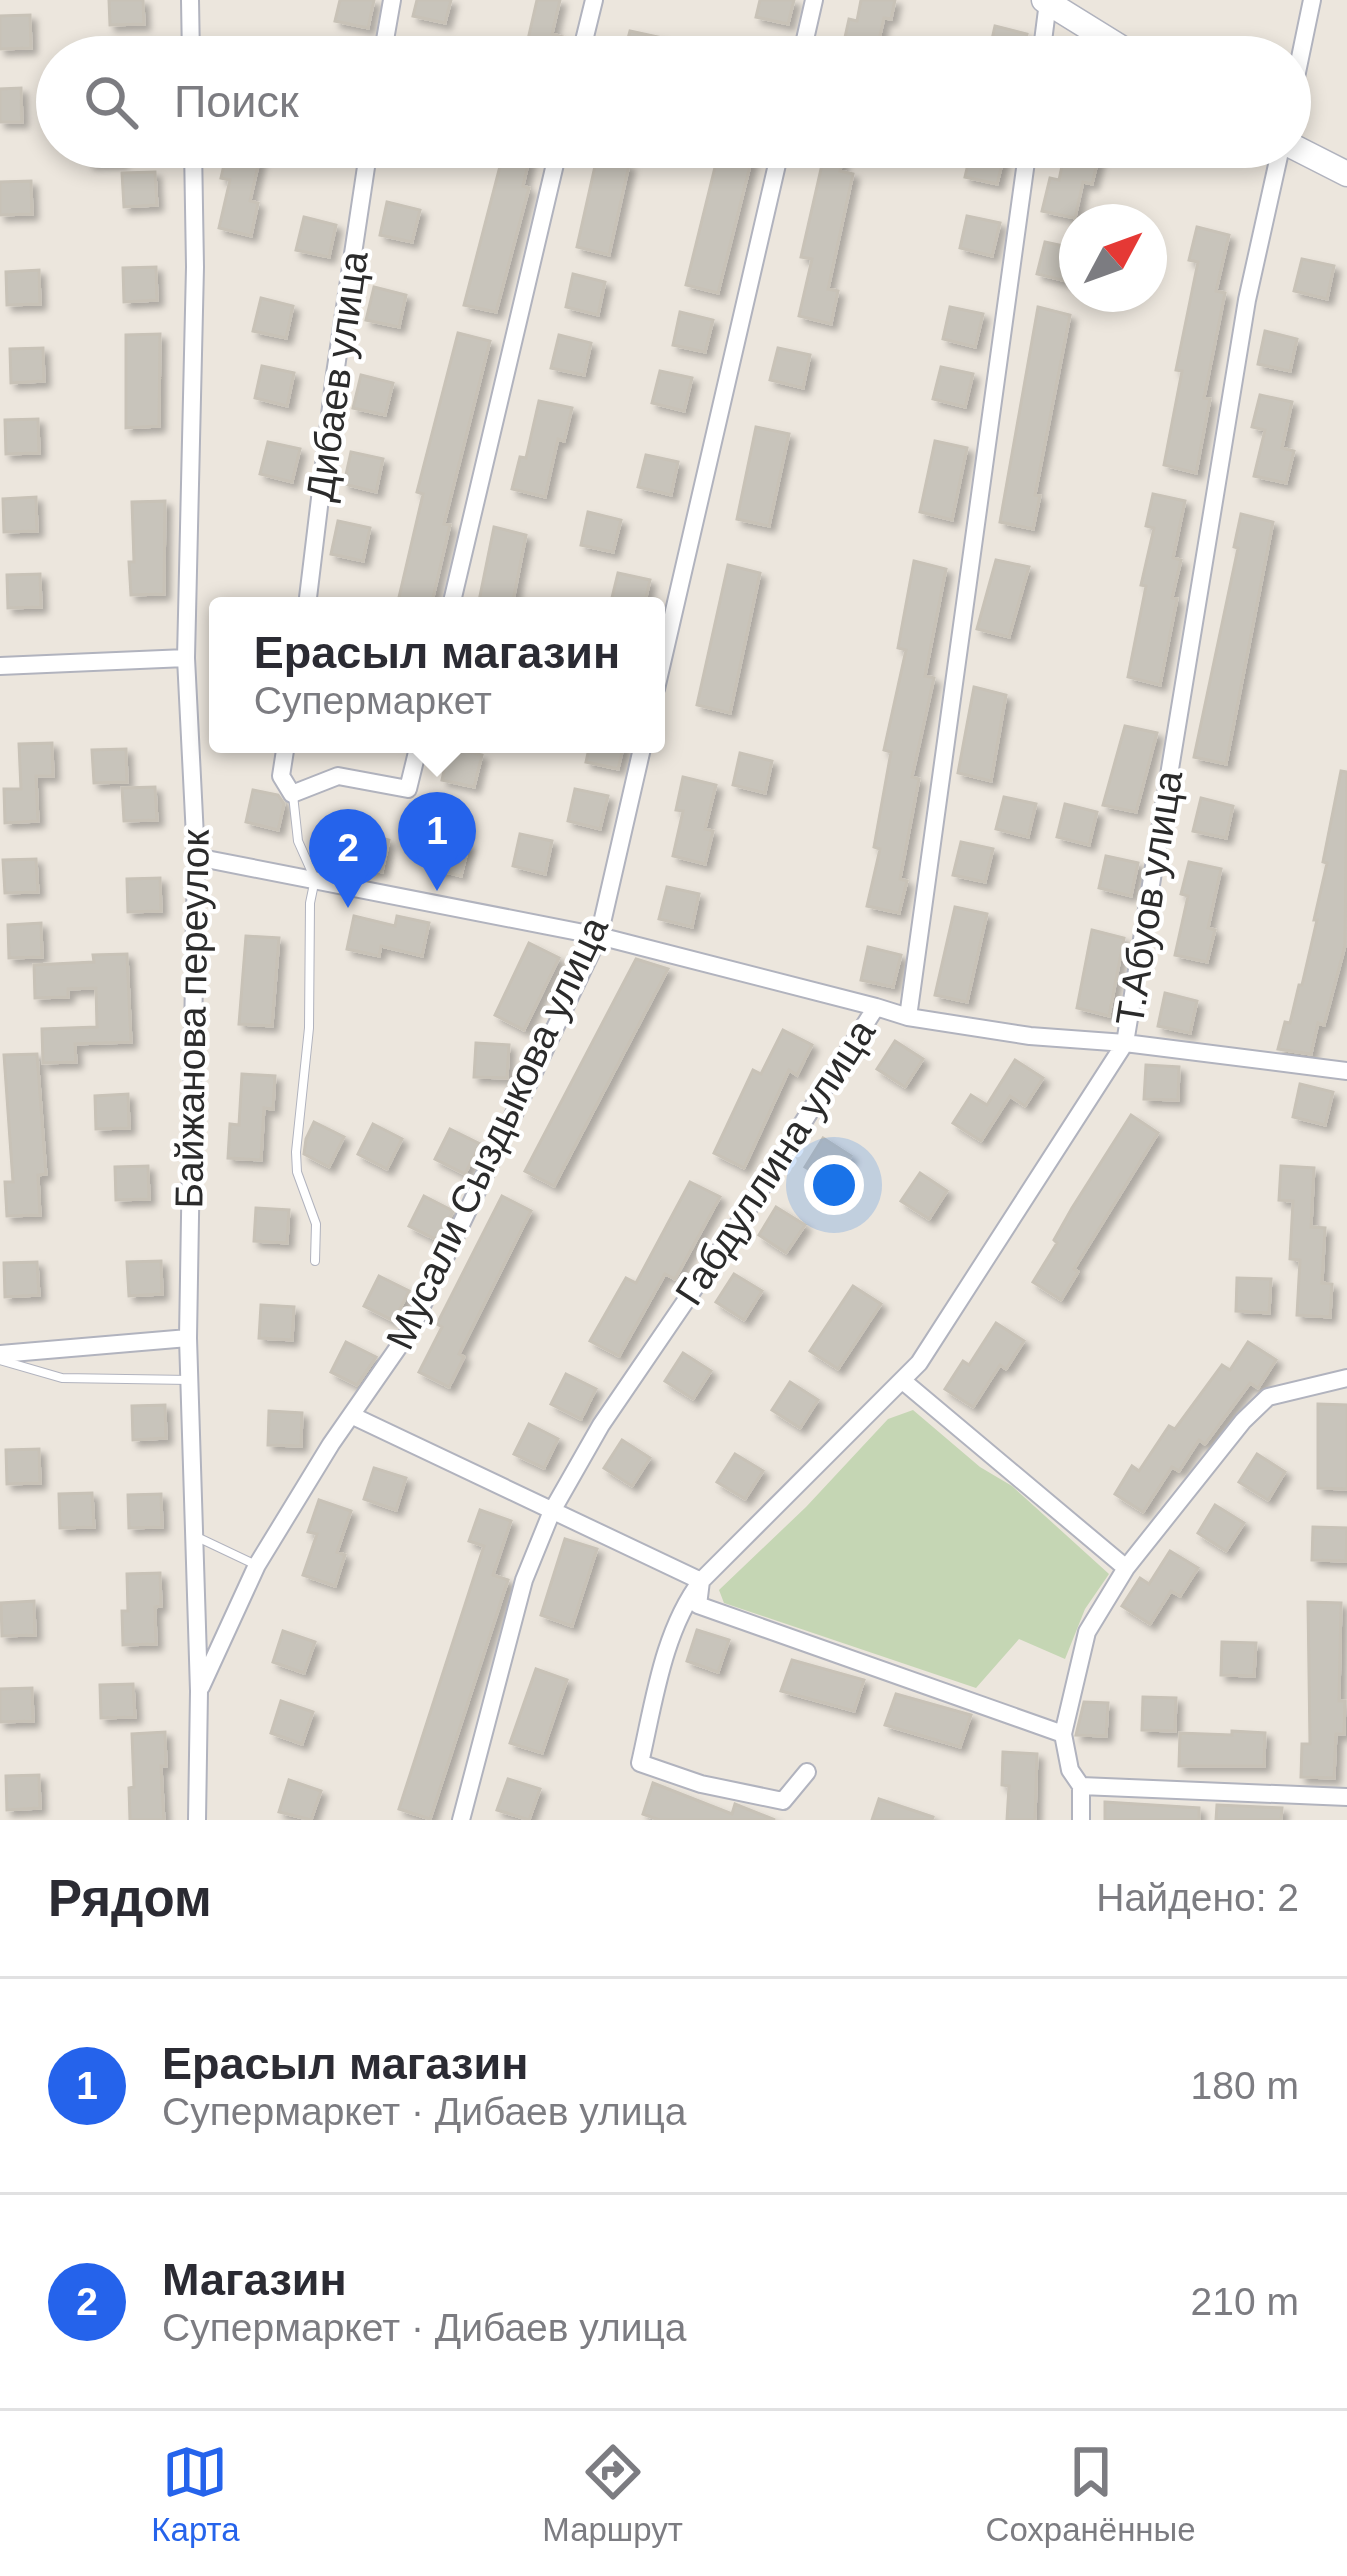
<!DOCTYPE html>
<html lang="ru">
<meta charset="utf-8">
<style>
:root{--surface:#fff;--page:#f2f2f3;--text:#2b2b33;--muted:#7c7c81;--line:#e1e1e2;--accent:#2563eb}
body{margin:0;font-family:Arial,sans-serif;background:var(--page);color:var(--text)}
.compass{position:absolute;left:1059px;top:204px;width:108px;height:108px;border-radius:50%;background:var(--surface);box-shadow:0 6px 18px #0003;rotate:49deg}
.you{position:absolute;left:834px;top:1185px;width:42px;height:42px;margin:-30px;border:9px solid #fff;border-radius:50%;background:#1a73e8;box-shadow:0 0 0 18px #1a73e833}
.badge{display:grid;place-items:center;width:78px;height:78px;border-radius:50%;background:var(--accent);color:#fff;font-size:39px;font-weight:700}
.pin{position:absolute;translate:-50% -99px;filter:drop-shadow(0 3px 6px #0008)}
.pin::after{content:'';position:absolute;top:63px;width:42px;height:36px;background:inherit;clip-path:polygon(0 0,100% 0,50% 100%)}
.popup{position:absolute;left:209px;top:597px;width:456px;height:156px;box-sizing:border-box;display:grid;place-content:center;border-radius:12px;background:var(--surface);filter:drop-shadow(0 3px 9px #0005);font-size:39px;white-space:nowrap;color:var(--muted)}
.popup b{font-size:45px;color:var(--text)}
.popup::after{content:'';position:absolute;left:50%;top:100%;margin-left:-24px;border:24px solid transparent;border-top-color:var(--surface)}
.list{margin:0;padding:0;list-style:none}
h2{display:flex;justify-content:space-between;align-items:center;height:156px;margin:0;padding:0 48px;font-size:51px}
h2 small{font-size:39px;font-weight:400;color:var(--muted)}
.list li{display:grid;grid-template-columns:78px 1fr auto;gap:36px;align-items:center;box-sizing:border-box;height:216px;padding:0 48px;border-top:3px solid var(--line)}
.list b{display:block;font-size:45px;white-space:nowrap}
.list p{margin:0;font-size:39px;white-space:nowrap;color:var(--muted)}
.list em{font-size:39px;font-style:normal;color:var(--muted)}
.icon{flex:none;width:66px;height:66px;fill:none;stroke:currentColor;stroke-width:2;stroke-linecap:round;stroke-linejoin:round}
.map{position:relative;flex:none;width:1347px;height:1820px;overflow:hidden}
.search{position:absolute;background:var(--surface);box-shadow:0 6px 18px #0003;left:36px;right:36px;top:36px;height:132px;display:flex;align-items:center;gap:30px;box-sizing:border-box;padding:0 42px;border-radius:66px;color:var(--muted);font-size:45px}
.sheet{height:588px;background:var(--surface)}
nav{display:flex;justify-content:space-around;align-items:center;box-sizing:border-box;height:168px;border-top:3px solid var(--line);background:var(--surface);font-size:33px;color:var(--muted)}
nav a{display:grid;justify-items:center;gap:6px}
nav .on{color:var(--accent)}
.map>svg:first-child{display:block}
.cemetery{fill:#c5d6b4}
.building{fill:#c8c4bb;stroke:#c8c2b7;stroke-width:3;filter:url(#shadow)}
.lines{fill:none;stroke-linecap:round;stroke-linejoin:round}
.service-casing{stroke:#b1b3be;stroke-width:10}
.minor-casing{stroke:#b1b3be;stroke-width:20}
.secondary-casing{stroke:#b1b3be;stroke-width:27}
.service{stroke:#fff;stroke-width:8}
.minor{stroke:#fff;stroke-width:16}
.secondary{stroke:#fff;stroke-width:24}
.labels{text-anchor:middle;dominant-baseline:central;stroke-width:9;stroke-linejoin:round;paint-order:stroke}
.street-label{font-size:39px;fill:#2b2b2b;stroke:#fff}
</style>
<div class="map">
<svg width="1347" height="1820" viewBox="0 0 1347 1820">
<defs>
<filter id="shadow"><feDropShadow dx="5.5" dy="5.5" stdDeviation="3" flood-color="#0004"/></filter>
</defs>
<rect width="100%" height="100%" fill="#ece6dd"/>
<path class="cemetery" d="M 913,1410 L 980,1467 L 1012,1486 L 1109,1574 L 1085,1609 L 1065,1659 L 1019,1639 L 976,1688 L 724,1603 L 719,1590 L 806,1507 L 888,1419 Z"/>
<path class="building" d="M 109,0 L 143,0 L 144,24 L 110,25 Z
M 340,0 L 374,0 L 368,28 L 335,21 Z
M 417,0 L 451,0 L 445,23 L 413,16 Z
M 537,0 L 560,0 L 552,34 L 563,37 L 558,57 L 524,57 Z
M 760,0 L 794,0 L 788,24 L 756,17 Z
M 861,0 L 895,0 L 891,19 L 884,18 L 875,57 L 842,51 L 849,19 L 857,21 Z
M 30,15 L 31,48 L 0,49 L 0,16 Z
M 995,26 L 1027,34 L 1022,57 L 988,57 Z
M 630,31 L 662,38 L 658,57 L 623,57 Z
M 21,88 L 22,122 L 0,122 L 0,89 Z
M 88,147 L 121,147 L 122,162 L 89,163 Z
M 228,147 L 261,153 L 250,201 L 258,203 L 251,236 L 219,228 L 230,180 L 221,178 Z
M 505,147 L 532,147 L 523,186 L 529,188 L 496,312 L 464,305 Z
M 720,147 L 746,147 L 744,156 L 752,158 L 718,293 L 686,285 Z
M 826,147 L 845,147 L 840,171 L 853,174 L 828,289 L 838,291 L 831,324 L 799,316 L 812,259 L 801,257 Z
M 972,147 L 1005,152 L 997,184 L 965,177 Z
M 1066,147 L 1100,152 L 1092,184 L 1083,182 L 1075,218 L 1042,211 L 1050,178 L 1059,180 Z
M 597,157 L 629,165 L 609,255 L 577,247 Z
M 155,172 L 157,205 L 124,207 L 122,173 Z
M 31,181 L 32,214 L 0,215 L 0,182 Z
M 387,202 L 420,210 L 412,242 L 380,235 Z
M 967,216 L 1000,223 L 992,256 L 960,248 Z
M 304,217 L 336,225 L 329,257 L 296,250 Z
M 1197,227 L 1229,235 L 1216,291 L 1225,293 L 1204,398 L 1210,399 L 1196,473 L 1164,465 L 1182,371 L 1176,370 L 1198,262 L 1189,260 Z
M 1045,242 L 1077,249 L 1070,282 L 1037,274 Z
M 1302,259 L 1334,266 L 1327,299 L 1294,291 Z
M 156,267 L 157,300 L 124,302 L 123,268 Z
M 39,270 L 40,304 L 7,305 L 6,272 Z
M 573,274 L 605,282 L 598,315 L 566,307 Z
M 374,287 L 406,295 L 399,327 L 366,320 Z
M 261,298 L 293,306 L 286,338 L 253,331 Z
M 950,307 L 983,314 L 975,347 L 943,339 Z
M 1038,307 L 1070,315 L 1035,495 L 1040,496 L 1033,529 L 1000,522 Z
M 680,312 L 713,320 L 705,352 L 673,345 Z
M 1265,331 L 1297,339 L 1290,371 L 1258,364 Z
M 458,333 L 490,341 L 444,524 L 450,525 L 431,606 L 397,606 L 423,494 L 417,492 Z
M 160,334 L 159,426 L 126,428 L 126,335 Z
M 559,335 L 591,343 L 584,375 L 551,368 Z
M 43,348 L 44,381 L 11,383 L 10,349 Z
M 778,348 L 810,355 L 803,388 L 770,380 Z
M 262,366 L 294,373 L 287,406 L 255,398 Z
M 941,367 L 973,374 L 965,407 L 933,399 Z
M 660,371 L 692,378 L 684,411 L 652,403 Z
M 361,375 L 393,383 L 385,415 L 353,408 Z
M 1260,395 L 1292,402 L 1282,448 L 1294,451 L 1286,483 L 1254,476 L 1265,430 L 1252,427 Z
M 539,401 L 572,408 L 564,441 L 558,439 L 545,497 L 512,489 L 520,457 L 526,458 Z
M 38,419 L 39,453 L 6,454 L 5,420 Z
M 756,427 L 789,434 L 769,526 L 737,519 Z
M 935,441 L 967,448 L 952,520 L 920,512 Z
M 268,442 L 300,449 L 292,482 L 260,474 Z
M 351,452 L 383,459 L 376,492 L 344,484 Z
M 646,455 L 678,462 L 671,495 L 638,487 Z
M 1153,494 L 1185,501 L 1173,558 L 1181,560 L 1172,598 L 1177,599 L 1160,685 L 1128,677 L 1146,586 L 1141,585 L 1154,528 L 1146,526 Z
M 36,497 L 37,531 L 4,532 L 3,499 Z
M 165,501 L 164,594 L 131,595 L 129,562 L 134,562 L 132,502 Z
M 588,512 L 621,520 L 613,552 L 581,545 Z
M 1241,514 L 1273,522 L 1226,764 L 1194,757 L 1238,548 L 1234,547 Z
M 338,521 L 370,528 L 363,561 L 331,554 Z
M 494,527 L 526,535 L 512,606 L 478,606 Z
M 996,560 L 1029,567 L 1009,637 L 977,629 Z
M 914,561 L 946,569 L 925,676 L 934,678 L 912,777 L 919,779 L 900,879 L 907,881 L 899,913 L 867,906 L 880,849 L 874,847 L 891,752 L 884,750 L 906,650 L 898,648 Z
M 728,565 L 760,573 L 730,713 L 697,705 Z
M 618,573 L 650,580 L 644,606 L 610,606 Z
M 40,574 L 41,607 L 8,608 L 7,575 Z
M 974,687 L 1006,695 L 991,781 L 958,773 Z
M 1125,726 L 1157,733 L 1136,812 L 1103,805 Z
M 52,743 L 53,776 L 36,776 L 38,821 L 5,823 L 4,789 L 21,789 L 19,744 Z
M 590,744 L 624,744 L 618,769 L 586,762 Z
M 449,747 L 482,755 L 474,787 L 442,780 Z
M 126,749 L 127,782 L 94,783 L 92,750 Z
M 740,753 L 772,761 L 765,793 L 733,785 Z
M 1341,771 L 1347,772 L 1345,946 L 1324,1025 L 1318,1023 L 1311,1054 L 1278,1049 L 1285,1022 L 1290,1023 L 1299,985 L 1302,985 L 1317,920 L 1314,920 L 1327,863 L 1323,862 Z
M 683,777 L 716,785 L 705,829 L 713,831 L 705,864 L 673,856 L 683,811 L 676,810 Z
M 155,787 L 157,820 L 124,821 L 122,788 Z
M 575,789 L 608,796 L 600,829 L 568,821 Z
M 253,790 L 278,795 L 284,804 L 278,830 L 246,822 Z
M 1004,797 L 1036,804 L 1028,837 L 996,829 Z
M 1201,798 L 1233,806 L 1226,838 L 1193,831 Z
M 1065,804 L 1097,812 L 1089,845 L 1057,837 Z
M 357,832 L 389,840 L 382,872 L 349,865 Z
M 520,834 L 552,841 L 545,874 L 513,866 Z
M 437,836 L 469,844 L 461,876 L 429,868 Z
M 961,842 L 993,849 L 985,882 L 953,875 Z
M 1106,856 L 1138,863 L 1131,896 L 1099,888 Z
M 36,859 L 38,892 L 5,893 L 3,860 Z
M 1189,862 L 1221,869 L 1208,928 L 1215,930 L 1207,962 L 1175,955 L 1188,896 L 1181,894 Z
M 160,878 L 161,911 L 128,912 L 127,879 Z
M 667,887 L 699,894 L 692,927 L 659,919 Z
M 955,907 L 987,914 L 967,1002 L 935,995 Z
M 354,916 L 395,926 L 397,916 L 429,923 L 422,956 L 381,946 L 379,956 L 347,949 Z
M 41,923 L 42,957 L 9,958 L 8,925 Z
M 1092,930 L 1124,938 L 1109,1016 L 1077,1008 Z
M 246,936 L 279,938 L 272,1026 L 239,1024 Z
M 529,943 L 559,958 L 524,1030 L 495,1015 Z
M 868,947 L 901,955 L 893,987 L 861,980 Z
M 127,954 L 131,1042 L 75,1044 L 76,1062 L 43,1063 L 42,1029 L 97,1027 L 96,988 L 68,989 L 68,997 L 35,998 L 34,965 L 94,962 L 93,955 Z
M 636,959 L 668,969 L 554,1186 L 525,1171 Z
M 1165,993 L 1197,1001 L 1190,1033 L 1158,1026 Z
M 783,1030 L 812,1045 L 797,1075 L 789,1070 L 744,1168 L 714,1153 L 753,1070 L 761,1074 Z
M 895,1041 L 923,1059 L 905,1087 L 877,1069 Z
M 476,1043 L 509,1045 L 507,1078 L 474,1077 Z
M 37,1054 L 46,1174 L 38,1175 L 40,1215 L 7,1216 L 5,1182 L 13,1182 L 4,1055 Z
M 1015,1060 L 1043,1078 L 1025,1106 L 1010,1096 L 981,1141 L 953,1123 L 971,1095 L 987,1105 Z
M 1146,1065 L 1179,1067 L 1178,1100 L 1144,1099 Z
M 242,1074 L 275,1076 L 273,1109 L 264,1108 L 261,1160 L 228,1158 L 230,1124 L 239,1125 Z
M 1300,1084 L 1333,1092 L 1325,1125 L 1293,1117 Z
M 128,1094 L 129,1128 L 96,1129 L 95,1096 Z
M 1131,1115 L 1158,1133 L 1074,1269 L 1078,1272 L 1061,1300 L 1033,1282 L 1057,1243 L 1054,1240 L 1072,1208 Z
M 314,1122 L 344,1137 L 329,1167 L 304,1154 L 306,1139 Z
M 373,1124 L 402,1139 L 387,1169 L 358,1154 Z
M 450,1129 L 480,1144 L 465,1174 L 435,1159 Z
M 823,1138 L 851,1156 L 833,1184 L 805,1167 Z
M 148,1166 L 149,1199 L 116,1200 L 115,1167 Z
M 1281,1166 L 1314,1168 L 1311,1227 L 1325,1228 L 1322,1283 L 1332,1284 L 1330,1317 L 1297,1315 L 1300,1260 L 1290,1259 L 1293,1201 L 1279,1200 Z
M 920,1173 L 947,1191 L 929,1219 L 901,1201 Z
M 690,1182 L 720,1197 L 675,1279 L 665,1274 L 619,1356 L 590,1341 L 626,1278 L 636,1283 Z
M 424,1196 L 453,1211 L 439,1241 L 409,1226 Z
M 502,1196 L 531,1211 L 459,1354 L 464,1357 L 449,1387 L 419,1372 L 442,1327 L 437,1324 Z
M 776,1207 L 805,1225 L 786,1253 L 759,1235 Z
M 256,1208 L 289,1210 L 287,1243 L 254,1241 Z
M 161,1261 L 162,1294 L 129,1296 L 127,1262 Z
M 37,1262 L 39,1295 L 5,1297 L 4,1263 Z
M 734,1274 L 762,1291 L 744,1320 L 716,1302 Z
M 379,1276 L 409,1291 L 394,1321 L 364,1306 Z
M 1237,1278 L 1271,1279 L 1269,1313 L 1236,1311 Z
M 853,1286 L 881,1304 L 838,1369 L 810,1351 Z
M 261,1305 L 294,1307 L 292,1340 L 259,1338 Z
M 996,1323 L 1024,1341 L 1006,1369 L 1000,1365 L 973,1407 L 945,1389 L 963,1361 L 969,1365 Z
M 346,1342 L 376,1357 L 357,1385 L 331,1372 Z
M 1248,1342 L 1276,1360 L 1258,1388 L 1250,1383 L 1205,1444 L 1199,1440 L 1179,1471 L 1172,1467 L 1143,1512 L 1115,1494 L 1132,1466 L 1139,1471 L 1169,1426 L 1175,1429 L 1222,1365 L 1230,1370 Z
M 683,1353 L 711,1371 L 693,1399 L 665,1381 Z
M 566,1374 L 596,1389 L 581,1419 L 551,1404 Z
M 790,1382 L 818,1400 L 800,1428 L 772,1410 Z
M 1318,1404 L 1347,1405 L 1347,1489 L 1318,1488 Z
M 165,1405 L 166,1438 L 133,1440 L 132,1406 Z
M 269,1411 L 302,1413 L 301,1446 L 268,1445 Z
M 529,1424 L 558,1439 L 544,1468 L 514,1454 Z
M 622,1440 L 650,1458 L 632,1486 L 604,1468 Z
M 39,1449 L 40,1483 L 7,1484 L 6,1450 Z
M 735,1454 L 763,1471 L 745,1499 L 717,1482 Z
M 1257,1454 L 1285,1472 L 1268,1500 L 1239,1482 Z
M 374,1468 L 406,1478 L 396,1510 L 364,1499 Z
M 92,1493 L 94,1527 L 60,1528 L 59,1494 Z
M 161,1494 L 162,1527 L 129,1528 L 128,1495 Z
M 319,1500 L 351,1511 L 337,1552 L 345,1555 L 335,1586 L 303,1575 L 317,1534 L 308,1532 Z
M 1215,1505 L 1244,1523 L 1226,1551 L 1198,1533 Z
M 480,1510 L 511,1521 L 493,1575 L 508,1580 L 430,1819 L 399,1809 L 484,1546 L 469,1541 Z
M 1313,1527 L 1347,1528 L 1346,1561 L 1312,1560 Z
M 565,1539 L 597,1549 L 572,1626 L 541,1615 Z
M 1170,1551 L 1198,1568 L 1180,1596 L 1171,1591 L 1150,1624 L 1122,1606 L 1140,1578 L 1149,1584 Z
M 160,1573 L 161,1606 L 155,1607 L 156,1644 L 123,1645 L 122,1611 L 128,1611 L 127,1574 Z
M 34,1601 L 35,1635 L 2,1636 L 1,1603 Z
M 1308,1602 L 1341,1603 L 1339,1701 L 1345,1701 L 1344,1734 L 1336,1734 L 1334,1778 L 1301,1777 L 1302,1744 L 1310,1744 Z
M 697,1630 L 729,1640 L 718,1672 L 687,1661 Z
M 283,1631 L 315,1642 L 304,1673 L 273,1662 Z
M 1222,1642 L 1256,1643 L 1254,1676 L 1221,1675 Z
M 792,1660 L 864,1680 L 854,1711 L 781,1691 Z
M 536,1669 L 567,1680 L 542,1753 L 510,1743 Z
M 133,1684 L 135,1717 L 101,1718 L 100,1685 Z
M 32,1688 L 33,1721 L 0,1722 L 0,1689 Z
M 896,1694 L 971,1715 L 960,1747 L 885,1725 Z
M 1143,1697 L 1176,1698 L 1175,1731 L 1142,1730 Z
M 281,1701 L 313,1712 L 302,1744 L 271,1733 Z
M 1084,1702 L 1108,1703 L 1106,1736 L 1076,1735 Z
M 1232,1731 L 1265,1733 L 1264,1766 L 1179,1766 L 1180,1733 L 1232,1735 Z
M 165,1732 L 166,1766 L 161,1766 L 164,1820 L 130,1820 L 129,1788 L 134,1787 L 132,1734 Z
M 1003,1752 L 1037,1754 L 1035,1820 L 1007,1820 L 1009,1786 L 1002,1785 Z
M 39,1775 L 40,1808 L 7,1810 L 6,1776 Z
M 508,1779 L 540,1789 L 529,1820 L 497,1810 Z
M 289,1780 L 321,1791 L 311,1820 L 279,1812 Z
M 653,1783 L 732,1814 L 735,1804 L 775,1820 L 659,1820 L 643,1814 Z
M 879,1799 L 933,1817 L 932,1820 L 872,1820 Z
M 1105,1802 L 1199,1808 L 1199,1820 L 1105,1820 Z
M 1217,1805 L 1282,1808 L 1281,1820 L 1216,1820 Z"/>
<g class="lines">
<defs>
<path id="service" d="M 293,795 L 298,841 L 315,879 L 310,903 L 309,1028 L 296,1152 L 297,1172 L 316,1224 L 315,1261
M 0,1360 L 62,1378 L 190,1380
M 197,1537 L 254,1564"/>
<path id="minor" d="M 190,0 L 191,57
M 382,57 L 392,0
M 580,57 L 594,0
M 801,57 L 814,0
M 1041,57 L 1048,2
M 1290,106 L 1312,0
M 193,147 L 195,267 L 186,658 L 196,857 L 188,1338 L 199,1691 L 197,1820
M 307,606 L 335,374 L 369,147
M 451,606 L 559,147
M 0,666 L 186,658
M 656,689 L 781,147
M 286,744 L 281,776 L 292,794 L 338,776 L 408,789 L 419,744
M 196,857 L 599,936 L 876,1007
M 908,1017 L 1030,1036 L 1125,1043 L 1347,1071
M 0,1354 L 188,1338
M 903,1381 L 1126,1568
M 353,1416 L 701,1581 L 698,1605 L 1063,1734
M 201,1687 L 257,1565 L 331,1444 L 411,1329 L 599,936 L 643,744
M 807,1772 L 783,1801 L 701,1784 L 640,1763 C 654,1702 663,1631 701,1581 L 919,1363 L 1125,1043 L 1247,300 L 1281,147
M 1081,1786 L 1347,1797
M 461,1820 L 524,1580 L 552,1511 L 601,1425 L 747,1211 L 876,1007 L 908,1017 L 1028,147
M 1081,1820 L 1081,1786 L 1070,1770 L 1063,1734 L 1087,1632 L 1126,1568 L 1243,1421 L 1268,1397 L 1347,1378"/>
<path id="secondary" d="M 1044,0 L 1136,57
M 1290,145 L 1347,174"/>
</defs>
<use href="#service" class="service-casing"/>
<use href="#minor" class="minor-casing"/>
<use href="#secondary" class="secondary-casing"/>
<use href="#service" class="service"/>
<use href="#minor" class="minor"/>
<use href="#secondary" class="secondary"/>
</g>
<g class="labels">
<g class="street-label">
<text transform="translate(337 376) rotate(-82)">Дибаев улица</text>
<text transform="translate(1149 898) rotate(-81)">Т.Абуов улица</text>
<text transform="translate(192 1019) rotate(-89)">Байжанова переулок</text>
<text transform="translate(497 1133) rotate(-65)">Мусали Сыздыкова улица</text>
<text transform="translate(775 1162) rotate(-57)">Габдуллина улица</text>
</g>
</g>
</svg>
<svg class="compass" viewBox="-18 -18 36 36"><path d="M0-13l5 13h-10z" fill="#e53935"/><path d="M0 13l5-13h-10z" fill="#7c7c81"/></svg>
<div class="you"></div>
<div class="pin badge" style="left:437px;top:891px">1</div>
<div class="popup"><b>Ерасыл магазин</b>Супермаркет</div>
<div class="pin badge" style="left:348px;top:908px">2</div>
<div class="search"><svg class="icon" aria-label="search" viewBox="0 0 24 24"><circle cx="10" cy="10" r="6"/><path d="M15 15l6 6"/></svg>Поиск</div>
</div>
<section class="sheet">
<h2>Рядом<small>Найдено: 2</small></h2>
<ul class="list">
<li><span class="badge">1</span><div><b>Ерасыл магазин</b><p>Супермаркет · Дибаев улица</p></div><em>180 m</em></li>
<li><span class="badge">2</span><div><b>Магазин</b><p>Супермаркет · Дибаев улица</p></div><em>210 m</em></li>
</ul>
</section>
<nav>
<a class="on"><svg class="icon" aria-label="map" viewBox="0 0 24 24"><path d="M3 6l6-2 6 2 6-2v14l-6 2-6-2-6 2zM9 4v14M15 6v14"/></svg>Карта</a>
<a><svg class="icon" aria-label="directions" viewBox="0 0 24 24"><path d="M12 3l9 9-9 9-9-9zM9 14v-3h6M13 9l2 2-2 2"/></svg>Маршрут</a>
<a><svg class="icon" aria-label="saved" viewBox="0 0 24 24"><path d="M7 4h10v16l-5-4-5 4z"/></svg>Сохранённые</a>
</nav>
